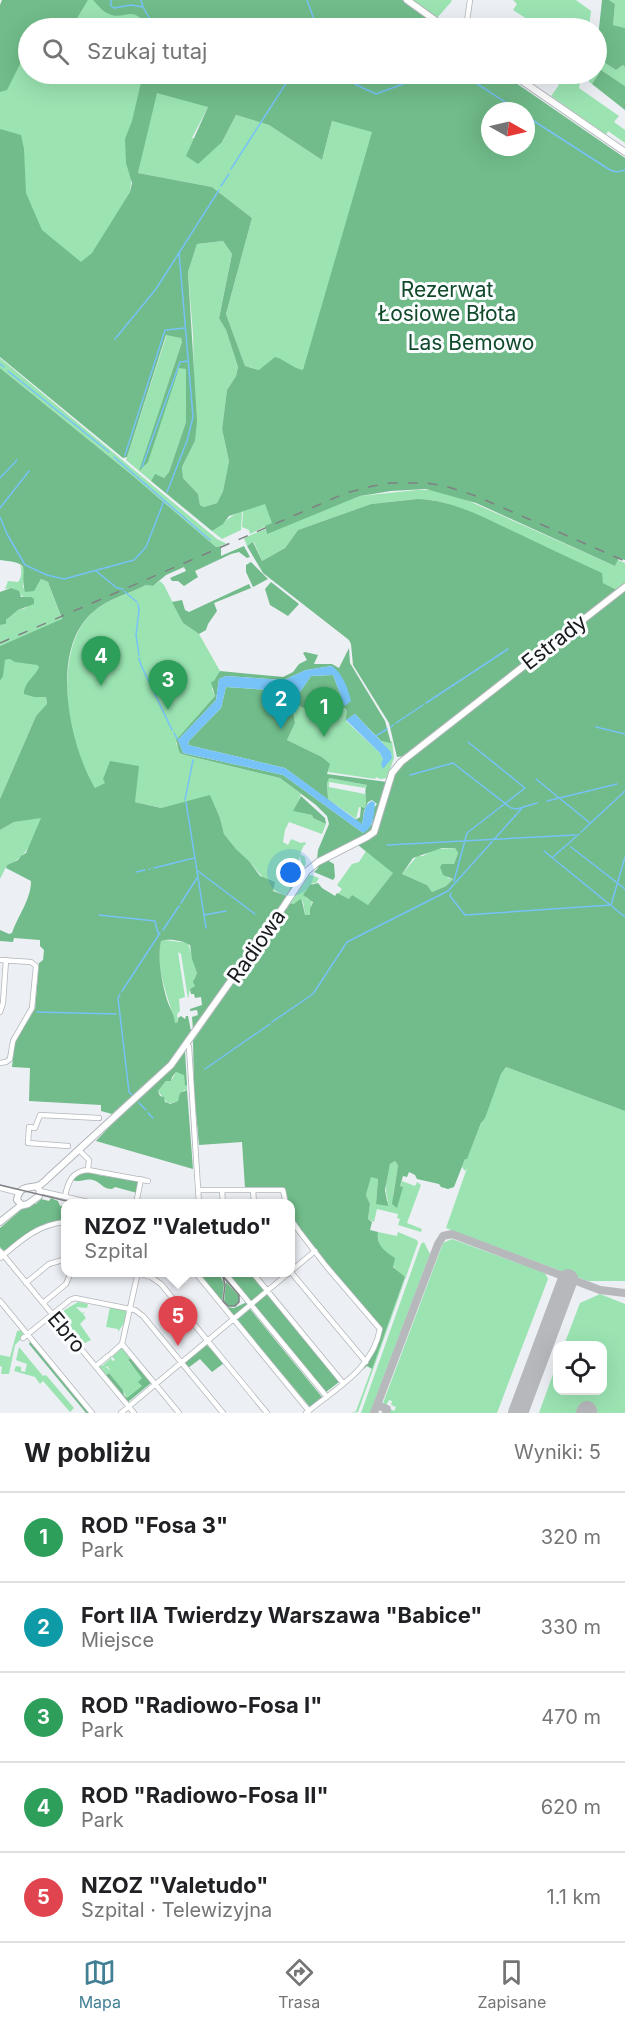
<!DOCTYPE html>
<html lang="pl">
<meta charset="utf-8">
<style>
:root{--surface:#fff;--page:#f2f2f2;--text:#202124;--muted:#757577;--line:#e0e0e0;--accent:#417f94}
body{margin:0;font-family:Inter,sans-serif;background:var(--page);color:var(--text)}
.controls{position:absolute;right:18px;bottom:18px;display:grid;overflow:hidden;border-radius:12px;box-shadow:0 6px 24px #0002}
.controls button{width:54px;height:54px;display:grid;place-items:center;padding:0;border:0;border-bottom:2px solid var(--line);background:var(--surface);color:var(--text);font:30px sans-serif}
.compass{position:absolute;left:481px;top:102px;width:54px;height:54px;border-radius:50%;background:var(--surface);box-shadow:0 6px 24px #0002;rotate:98deg}
.you{position:absolute;left:291px;top:873px;width:21px;height:21px;margin:-15px;border:4px solid #fff;border-radius:50%;background:#1a73e8;box-shadow:0 0 0 9px #1a73e833}
.badge{display:grid;place-items:center;width:39px;height:39px;border-radius:50%;background:var(--accent);color:#fff;font-size:20px;font-weight:700}
.pin{position:absolute;translate:-50% -50px;filter:drop-shadow(0 2px 3px #0008)}
.pin::after{content:'';position:absolute;top:32px;width:21px;height:18px;background:inherit;clip-path:polygon(0 0,100% 0,50% 100%)}
.popup{position:absolute;left:61px;top:1199px;width:234px;height:78px;box-sizing:border-box;display:grid;place-content:center;border-radius:12px;background:var(--surface);filter:drop-shadow(0 2px 4px #0005);font-size:20px;white-space:nowrap;color:var(--muted)}
.popup b{font-size:22px;color:var(--text)}
.popup::after{content:'';position:absolute;left:50%;top:100%;margin-left:-12px;border:12px solid transparent;border-top-color:var(--surface)}
.list{margin:0;padding:0;list-style:none}
h2{display:flex;justify-content:space-between;align-items:center;height:78px;margin:0;padding:0 24px;font-size:26px}
h2 small{font-size:20px;font-weight:400;color:var(--muted)}
.list li{display:grid;grid-template-columns:39px 1fr auto;gap:18px;align-items:center;box-sizing:border-box;height:90px;padding:0 24px;border-top:2px solid var(--line)}
.list b{display:block;font-size:22px;white-space:nowrap}
.list p{margin:0;font-size:20px;white-space:nowrap;color:var(--muted)}
.list em{font-size:20px;font-style:normal;color:var(--muted)}
.icon{flex:none;width:33px;height:33px;fill:none;stroke:currentColor;stroke-width:2;stroke-linecap:round;stroke-linejoin:round}
.map{position:relative;flex:none;width:625px;height:1413px;overflow:hidden}
.search{position:absolute;background:var(--surface);box-shadow:0 6px 24px #0002;left:18px;right:18px;top:18px;height:66px;display:flex;align-items:center;gap:15px;box-sizing:border-box;padding:0 21px;border-radius:33px;color:var(--muted);font-size:22px}
.sheet{height:528px;background:var(--surface)}
nav{display:flex;justify-content:space-around;align-items:center;box-sizing:border-box;height:84px;border-top:2px solid var(--line);background:var(--surface);font-size:16px;color:var(--muted)}
nav a{display:grid;justify-items:center;gap:3px}
nav .on{color:var(--accent)}
.map>svg:first-child{display:block}
.green{fill:#9be4b2}
.forest{fill:#71bc8a;fill-rule:evenodd}
.water{fill:#77c2f6}
.lines{fill:none;stroke-linecap:round;stroke-linejoin:round}
.stream{stroke:#77c2f6;stroke-width:1.5}
.taxiway{stroke:#b6b8bc;stroke-width:8}
.runway{stroke:#b6b8bc;stroke-width:20}
.minor-casing{stroke:#b2b5ba;stroke-width:6}
.major-casing{stroke:#b2b5ba;stroke-width:8}
.minor{stroke:#fff;stroke-width:4.5}
.major{stroke:#fff;stroke-width:6}
.tram{stroke:#7f8184;stroke-width:1.5}
.rail{stroke:#7f8184;stroke-width:1.5;stroke-dasharray:10 10;stroke-linecap:butt}
.labels{text-anchor:middle;dominant-baseline:central;stroke-width:6;stroke-linejoin:round;paint-order:stroke}
.park-label{font-size:21px;fill:#114a2a;stroke:#fbfdff}
.street-label{font-size:21px;fill:#18191b;stroke:#fbfdff}
</style>
<div class="map">
<svg width="625" height="1413" viewBox="0 0 625 1413">
<rect width="100%" height="100%" fill="#eceff4"/>
<path class="green" d="M 85,0 L 97,0 L 138,10 L 152,28 L 66,28 Z
M 414,0 L 451,0 L 452,1 L 437,18 L 413,1 Z
M 513,0 L 576,0 L 591,11 L 589,28 L 541,28 L 513,10 L 517,4 Z
M 609,0 L 625,0 L 625,28 L 613,25 L 615,4 Z
M 28,46 L 28,74 L 193,74 L 205,106 L 208,107 L 192,138 L 222,142 L 236,115 L 269,125 L 322,160 L 332,121 L 387,135 L 300,381 L 245,366 L 226,314 L 252,218 L 212,187 L 138,173 L 152,110 L 131,182 L 130,192 L 98,249 L 82,264 L 40,232 L 0,141 L 0,90 Z
M 597,47 L 602,52 L 602,61 L 616,70 L 623,65 L 625,67 L 625,86 L 601,70 L 592,84 L 589,82 L 590,74 L 596,74 Z
M 551,74 L 573,74 L 581,79 L 579,88 L 619,116 L 614,122 L 625,130 L 625,143 L 608,131 L 606,135 L 551,96 L 559,85 L 548,77 Z
M 223,241 L 232,254 L 219,317 L 226,330 L 238,367 L 236,376 L 227,390 L 222,429 L 229,461 L 223,491 L 217,503 L 204,507 L 200,505 L 198,494 L 183,478 L 182,467 L 195,441 L 193,334 L 188,272 L 197,244 Z
M 167,334 L 181,338 L 182,342 L 140,470 L 179,368 L 183,367 L 187,369 L 186,422 L 169,472 L 164,478 L 155,475 L 151,481 L 126,460 Z
M 0,358 L 217,539 L 227,544 L 216,547 L 132,475 L 0,368 Z
M 417,490 L 434,490 L 462,498 L 615,566 L 618,560 L 625,563 L 625,585 L 617,590 L 603,583 L 601,573 L 461,508 L 432,500 L 416,499 L 371,504 L 298,530 L 285,548 L 262,561 L 254,542 L 247,546 L 244,538 L 265,529 L 267,533 L 360,496 Z
M 265,503 L 273,523 L 250,534 L 249,530 L 242,527 L 243,511 Z
M 242,511 L 241,530 L 222,539 L 212,531 C 223,524 229,516 242,511 Z
M 20,564 L 25,571 L 23,588 L 37,586 L 41,579 L 48,582 L 62,620 L 0,646 L 0,625 L 6,624 L 6,620 L 18,610 L 26,608 L 31,597 L 25,598 L 11,588 L 5,589 L 8,581 L 18,582 C 22,578 22,570 20,564 Z
M 160,581 L 164,585 L 183,623 L 199,634 L 220,671 L 212,689 L 215,696 L 177,739 L 176,743 L 181,754 L 280,778 L 301,794 L 294,811 L 312,815 L 313,818 L 326,824 L 322,834 L 289,822 L 285,830 L 283,842 L 288,845 L 291,839 L 301,843 L 305,842 L 306,845 L 304,845 L 300,854 L 305,857 L 306,864 L 304,868 L 302,868 L 300,856 L 287,896 L 273,890 L 249,861 L 236,849 L 224,834 L 220,818 L 210,796 L 161,808 L 98,793 C 89,779 81,764 76,747 C 64,710 60,640 93,612 C 107,599 130,594 146,585 L 153,586 Z
M 10,659 L 38,665 L 39,667 C 37,675 31,677 28,685 L 34,697 L 46,697 L 47,705 L 36,716 L 0,799 L 0,681 C 4,674 2,667 5,660 Z
M 315,699 L 334,712 L 339,708 L 345,708 L 347,711 L 345,720 L 380,753 L 383,759 L 392,755 L 381,741 L 391,742 L 392,741 L 394,758 L 387,778 L 380,779 L 376,777 L 375,779 L 328,772 L 329,764 L 322,757 L 287,740 L 295,723 L 292,706 L 297,705 L 312,711 Z
M 329,778 L 367,785 L 365,788 L 329,782 L 329,787 L 365,794 L 367,802 L 365,809 L 359,807 L 356,819 L 328,799 L 327,780 Z
M 42,817 C 33,838 30,856 7,865 L 0,879 L 0,830 L 14,822 Z
M 455,848 L 458,853 L 454,864 L 442,864 L 448,878 L 453,879 L 446,886 L 432,892 L 427,885 L 402,874 L 417,856 L 423,856 L 435,849 Z
M 366,851 L 394,872 L 368,905 L 352,896 L 349,899 L 338,894 L 342,889 L 337,885 L 352,864 L 359,862 Z
M 308,874 L 319,878 L 316,883 L 313,883 L 306,898 L 312,900 L 310,915 L 307,916 L 305,915 L 303,901 L 294,904 L 288,903 Z
M 164,940 L 188,943 L 197,973 L 194,979 L 195,986 L 190,989 L 188,999 L 181,954 L 178,952 L 185,997 L 179,999 L 180,1011 L 177,1014 L 178,1022 L 175,1023 C 169,997 154,969 161,941 Z
M 506,1067 L 625,1111 L 625,1281 L 588,1281 L 446,1228 L 467,1168 L 465,1171 L 462,1167 L 465,1159 L 467,1158 L 501,1074 Z
M 176,1072 L 184,1074 L 185,1085 L 187,1085 L 187,1090 L 184,1090 L 178,1101 L 168,1104 L 158,1091 L 166,1081 L 171,1081 Z
M 397,1160 L 398,1165 L 393,1196 L 403,1187 L 400,1186 L 402,1181 L 415,1186 L 417,1182 L 421,1185 L 407,1223 L 422,1229 L 421,1232 L 398,1225 L 400,1219 L 397,1218 L 398,1214 L 377,1209 L 374,1222 L 368,1219 L 370,1204 L 366,1195 L 371,1176 L 378,1179 L 376,1204 L 388,1201 C 384,1188 387,1177 390,1164 Z
M 378,1232 L 397,1236 L 398,1232 L 417,1240 L 418,1243 L 358,1412 L 352,1413 L 356,1411 L 405,1278 C 393,1267 376,1249 378,1232 Z
M 452,1239 L 545,1273 L 548,1279 L 497,1413 L 388,1413 L 390,1409 L 394,1411 L 396,1407 L 391,1405 L 392,1401 L 389,1400 L 386,1406 L 383,1403 L 443,1243 Z
M 424,1242 L 430,1254 L 370,1413 L 361,1413 L 421,1244 Z
M 600,1294 L 625,1304 L 625,1413 L 539,1413 L 557,1363 L 558,1390 L 602,1390 L 602,1346 L 564,1345 L 580,1303 Z
M 78,1302 L 88,1304 L 87,1308 L 76,1307 L 82,1313 L 85,1312 L 83,1314 L 86,1318 L 80,1324 L 91,1340 L 85,1343 L 81,1342 L 62,1319 L 66,1316 L 63,1311 Z
M 110,1307 L 127,1310 L 124,1323 L 118,1332 L 118,1329 L 106,1327 Z
M 22,1330 L 24,1336 L 15,1345 L 9,1374 L 1,1374 L 2,1367 L 0,1366 L 0,1355 L 10,1357 L 17,1331 Z
M 19,1347 L 43,1376 L 46,1375 L 74,1408 L 70,1412 L 43,1381 L 40,1384 L 35,1377 L 14,1371 L 16,1366 L 21,1367 L 21,1371 L 25,1372 L 27,1364 L 16,1360 Z
M 123,1347 L 132,1357 L 128,1361 L 143,1378 L 142,1386 L 127,1399 L 123,1390 L 109,1373 L 105,1376 L 101,1371 L 106,1367 L 111,1371 L 107,1366 L 102,1370 L 99,1367 L 100,1364 L 102,1366 L 110,1359 L 109,1356 L 113,1361 L 115,1360 L 111,1355 L 113,1356 Z"/>
<path class="forest" d="M 2,0 L 88,0 L 71,28 L 28,28 L 28,52 L 25,54 L 7,90 L 0,92 L 0,5 Z
M 93,0 L 402,0 L 444,28 L 149,28 C 131,1 125,23 107,13 C 102,11 97,4 93,0 Z
M 602,0 L 609,0 L 615,4 L 613,25 L 625,28 L 625,67 L 623,65 L 616,70 L 602,61 L 602,52 L 597,47 Z
M 601,70 L 625,86 L 625,110 L 592,84 Z
M 143,74 L 503,74 L 625,158 L 625,560 L 619,558 L 615,566 L 476,503 L 426,489 L 391,491 L 360,496 L 267,534 L 265,526 L 272,523 L 265,504 L 229,516 L 223,524 L 212,531 L 151,481 L 155,474 L 164,478 L 169,472 L 186,422 L 186,369 L 179,368 L 148,462 L 139,471 L 182,342 L 181,338 L 166,335 L 127,457 L 123,458 L 0,357 L 0,129 L 21,135 L 24,149 L 26,193 L 42,230 L 81,262 L 92,253 L 130,192 L 132,183 L 126,163 L 125,139 L 132,121 ZM 157,93 L 208,107 L 186,156 L 198,164 L 222,142 L 236,115 L 269,125 L 322,160 L 332,121 L 372,132 L 303,370 C 292,368 284,359 275,357 L 259,370 L 245,366 L 226,314 L 252,218 L 212,187 L 138,173 ZM 490,111 L 526,111 L 526,147 L 490,147 ZM 223,241 L 232,254 L 219,318 L 226,330 L 238,367 L 236,376 L 227,390 L 222,429 L 229,461 L 223,491 L 217,503 L 204,507 L 200,505 L 198,494 L 183,478 L 182,467 L 195,441 L 197,421 L 188,272 L 197,244 Z
M 0,368 L 132,475 L 216,547 L 221,546 L 221,556 L 244,546 L 250,557 L 247,558 L 239,552 L 231,554 L 195,571 L 198,577 L 184,586 L 178,581 L 172,581 L 170,578 L 186,571 L 184,567 L 166,575 L 153,586 L 146,585 C 129,594 107,599 93,612 C 49,649 69,745 95,788 L 105,783 L 103,779 L 110,761 L 139,766 L 135,802 L 161,808 L 210,795 L 220,818 L 224,834 L 236,849 L 249,861 L 260,876 L 275,882 L 273,891 L 287,896 L 297,868 L 303,869 L 301,876 L 239,967 L 193,1029 L 192,1017 L 198,1015 L 197,1010 L 190,1011 L 190,1009 L 202,1005 L 201,997 L 195,998 L 194,994 L 191,994 L 190,989 L 195,986 L 193,982 L 197,973 L 192,959 L 190,945 C 183,941 170,938 161,941 C 157,959 162,983 167,1000 C 170,1009 174,1013 175,1023 L 178,1022 L 178,1018 L 181,1016 L 185,1019 L 186,1016 L 188,1016 L 191,1031 L 169,1062 L 112,1114 L 101,1111 L 101,1105 L 29,1101 L 30,1068 L 12,1067 L 15,1041 L 35,1009 L 39,963 L 43,960 L 44,950 L 40,946 L 40,940 L 14,938 L 13,942 L 0,941 L 0,930 L 9,934 L 12,933 C 18,915 31,900 31,881 L 6,868 L 7,865 L 18,860 L 21,856 L 26,853 L 41,818 L 14,822 L 0,830 L 0,799 L 36,716 L 47,704 L 46,697 L 34,697 L 24,694 C 24,682 35,677 39,667 L 37,665 L 15,662 L 10,659 L 5,660 L 3,676 L 0,681 L 0,646 L 62,619 L 48,582 L 41,579 L 34,591 L 25,592 C 19,567 35,564 0,560 Z
M 417,499 C 453,500 485,518 517,533 C 545,546 573,560 602,573 L 603,583 L 617,590 L 404,756 L 397,757 L 389,723 L 353,665 L 351,644 L 349,640 L 263,573 L 247,546 L 253,542 L 262,561 L 285,548 L 298,530 L 371,504 Z
M 251,562 L 268,579 L 253,587 L 246,572 L 246,565 Z
M 271,582 L 299,604 L 288,616 L 270,605 L 265,589 Z
M 249,584 L 251,588 L 214,603 L 217,611 L 208,624 L 206,630 L 199,634 L 183,623 L 172,602 L 182,600 L 185,610 L 189,612 Z
M 11,588 L 19,591 L 21,597 L 31,597 L 34,599 L 34,604 L 18,610 L 6,620 L 6,624 L 0,625 L 0,592 Z
M 625,590 L 625,1111 L 506,1067 L 501,1074 L 485,1118 L 481,1123 L 467,1159 L 465,1159 L 454,1187 L 448,1189 L 441,1187 L 439,1184 L 417,1179 L 415,1175 L 409,1172 L 407,1177 L 403,1176 L 400,1186 L 403,1187 L 397,1208 L 392,1204 L 398,1165 L 395,1161 L 390,1164 L 385,1190 L 388,1206 L 376,1204 L 378,1179 L 371,1177 L 366,1195 L 370,1204 L 368,1219 L 372,1222 L 370,1230 L 378,1232 C 376,1246 385,1251 395,1258 L 393,1267 L 405,1277 L 372,1369 L 367,1366 L 363,1370 L 377,1348 L 381,1331 L 294,1222 L 291,1215 L 290,1204 L 287,1203 L 285,1189 L 245,1188 L 242,1142 L 199,1145 L 194,1091 L 193,1041 L 288,903 L 294,904 L 300,899 L 302,901 L 305,915 L 310,915 L 310,909 L 313,902 L 303,895 L 310,885 L 318,883 L 322,888 L 335,896 L 337,893 L 349,899 L 352,895 L 368,905 L 393,873 L 358,845 L 375,836 L 379,829 L 393,776 L 398,767 ZM 442,848 L 455,848 L 458,853 L 454,864 L 442,864 L 440,867 L 443,875 L 453,879 L 446,886 L 432,892 L 427,885 L 402,874 L 413,858 Z
M 349,648 L 350,663 L 385,721 L 391,743 L 381,741 L 355,714 L 345,721 L 347,711 L 345,708 L 339,708 L 334,712 L 316,699 L 313,712 L 297,705 L 292,706 L 295,723 L 287,740 L 322,757 L 330,764 L 327,774 L 387,782 L 376,822 L 367,835 L 317,859 L 318,850 L 329,824 L 327,816 L 316,805 L 280,778 L 181,754 L 179,751 L 176,740 L 215,696 L 211,682 L 214,681 L 220,671 L 283,677 L 293,672 L 299,664 L 307,660 L 303,653 L 305,652 L 318,655 L 314,664 L 332,664 L 339,668 ZM 332,666 L 346,705 L 336,701 L 341,696 L 333,675 L 311,676 L 300,692 L 226,687 L 221,708 L 189,741 L 188,745 L 285,768 L 362,825 L 364,811 L 368,802 L 372,800 L 377,804 L 374,808 L 372,824 L 363,833 L 283,775 L 183,753 L 178,740 L 216,700 L 219,679 L 226,676 L 284,680 L 306,670 ZM 329,778 L 367,785 C 363,792 368,800 365,808 L 361,807 L 360,817 L 355,820 L 328,799 L 327,783 Z
M 301,796 L 325,818 L 326,824 L 313,818 L 312,815 L 293,811 Z
M 327,860 L 334,864 L 335,877 L 333,880 L 314,872 L 318,868 L 317,866 Z
M 185,1051 L 187,1085 L 185,1086 L 184,1075 L 176,1072 L 172,1077 L 171,1081 L 166,1081 L 158,1091 L 160,1096 L 164,1097 L 165,1102 L 170,1104 L 178,1101 L 180,1093 L 187,1090 L 193,1169 L 96,1141 C 124,1110 160,1084 185,1051 Z
M 87,1171 L 94,1172 L 98,1175 L 138,1181 L 137,1193 L 115,1187 L 112,1189 C 102,1189 101,1182 93,1180 C 85,1178 81,1183 72,1180 L 76,1175 Z
M 51,1198 L 58,1201 L 60,1206 L 65,1205 L 65,1221 L 35,1228 L 6,1251 L 3,1250 L 0,1247 L 0,1228 L 22,1209 L 34,1203 L 36,1204 L 41,1199 L 49,1201 Z
M 196,1273 L 219,1273 L 224,1284 L 222,1301 L 227,1307 L 234,1308 L 247,1302 L 247,1305 L 234,1315 L 231,1315 Z
M 227,1273 L 249,1273 L 264,1289 L 264,1293 L 253,1301 L 250,1300 Z
M 226,1282 L 239,1296 L 239,1302 L 235,1306 L 229,1306 L 224,1303 Z
M 267,1294 L 339,1382 L 326,1392 L 255,1306 L 255,1304 Z
M 250,1309 L 322,1397 L 310,1407 L 237,1320 Z
M 30,1342 L 32,1343 L 91,1413 L 86,1413 L 29,1344 Z
M 207,1345 L 224,1363 L 212,1372 L 200,1359 L 188,1368 L 185,1365 L 186,1362 Z
M 131,1358 L 151,1383 L 128,1402 L 105,1376 L 109,1373 L 123,1390 L 124,1395 L 127,1398 L 142,1386 L 138,1382 L 142,1378 L 128,1360 Z"/>
<path class="water" d="M 332,666 C 343,674 348,688 351,701 L 346,705 L 334,706 L 341,696 L 333,675 L 311,676 L 300,692 L 226,687 L 221,708 L 189,741 L 188,745 L 285,768 L 362,824 C 364,817 363,805 372,801 L 375,803 C 374,814 374,828 363,833 L 283,775 L 183,753 L 178,740 L 216,700 L 219,679 L 226,676 L 284,680 L 306,670 Z
M 355,714 L 391,752 L 392,758 L 383,769 L 381,764 L 383,759 L 380,753 L 346,720 Z"/>
<g class="lines">
<path class="stream" d="M 111,0 L 111,6 L 114,8 L 131,5 L 143,7 L 155,28
M 141,0 L 143,7
M 307,0 L 315,22
M 316,24 L 317,28
M 234,28 L 314,20
M 334,74 L 340,77
M 462,74 L 519,111
M 344,79 L 376,94 L 430,74
M 526,116 L 610,170 L 617,172 L 625,170
M 231,169 L 292,74
M 221,186 L 229,174
M 115,339 L 156,289 L 219,190
M 0,364 L 4,367
M 8,371 L 109,452
M 125,455 L 165,330 L 185,328
M 114,457 L 210,540
M 142,467 L 180,362 L 188,361
M 0,478 L 17,460
M 167,492 L 187,441 L 193,417 L 179,252
M 0,508 L 29,471
M 0,517 L 7,534 L 25,565 L 47,575 L 64,579 L 134,560 L 146,547 L 164,501
M 96,571 L 117,588 L 123,589
M 124,591 L 137,602
M 138,604 L 139,610 L 136,635 L 139,655
M 139,658 L 141,665 L 172,730
M 426,703 L 508,649
M 396,723 L 423,705
M 391,727 L 393,725
M 596,727 L 625,734
M 174,733 L 178,740
M 376,736 L 387,729
M 410,775 L 453,763 L 511,808 L 517,809 L 537,803
M 536,779 L 590,823
M 185,800 L 193,760
M 547,801 L 617,784
M 186,802 L 206,928
M 581,832 L 625,791
M 387,845 L 575,835
M 571,847 L 625,889
M 544,851 L 625,917
M 553,857 L 579,834
M 154,868 L 194,858
M 149,869 L 150,869
M 198,871 L 255,914
M 136,872 L 145,870
M 454,881 L 467,833 L 525,788 L 468,742
M 451,893 L 450,896 L 465,915 L 611,905 L 625,857
M 181,903 L 197,878
M 99,915 L 155,921 L 158,933 L 160,933 L 122,991
M 204,915 L 226,911
M 163,930 L 179,906
M 120,994 L 118,998 L 129,1092 L 133,1096
M 37,1012 L 116,1014
M 272,1022 L 313,994 L 347,942 L 448,891 L 523,807
M 205,1069 L 270,1024
M 139,1103 L 146,1110
M 148,1113 L 153,1118"/>
<path class="taxiway" d="M 377,1405 L 387,1409 L 386,1413
M 374,1413 L 438,1244 L 443,1236 L 452,1234 L 600,1290 L 625,1293"/>
<path class="runway" d="M 518,1413 L 568,1279
M 586,1413 L 587,1411"/>
<defs>
<path id="minor" d="M 466,28 L 470,0
M 0,960 L 31,962 L 36,966 L 32,1008 L 13,1041 L 10,1059 L 6,1062 L 0,1063
M 0,1012 L 3,1003 L 6,960
M 187,1043 L 189,1047 L 199,1204
M 68,1146 L 28,1143 L 29,1127 L 35,1128 L 40,1115 L 99,1118
M 88,1170 L 148,1181
M 0,1188 L 20,1193
M 198,1190 L 283,1190 L 286,1204
M 222,1190 L 223,1204
M 253,1190 L 254,1204
M 40,1191 L 97,1204
M 65,1196 C 68,1182 72,1171 88,1170 L 89,1160 L 79,1150
M 136,1204 L 141,1179
M 290,1218 L 299,1231 L 326,1266 L 380,1329 C 373,1369 335,1389 306,1413
M 0,1251 L 134,1413
M 0,1258 C 20,1241 38,1224 66,1222
M 290,1271 L 366,1362
M 135,1272 L 151,1277 L 161,1284 L 267,1413
M 195,1272 L 309,1411
M 224,1272 L 327,1397
M 252,1272 L 343,1383
M 26,1283 L 49,1264 L 66,1259
M 0,1301 L 92,1413
M 43,1303 L 66,1284 L 71,1272
M 23,1338 L 70,1300 L 75,1298 L 135,1310 L 143,1316 L 223,1413
M 122,1344 L 179,1413
M 111,1354 L 122,1344 L 138,1272
M 96,1366 L 108,1356
M 121,1413 L 315,1251"/>
<path id="major" d="M 407,0 L 446,28
M 512,74 L 625,152
M 22,1205 L 17,1200 C 19,1184 31,1189 40,1185 C 41,1184 48,1179 48,1178 L 171,1065 L 284,906 L 307,871 L 318,862 L 367,837 L 374,832 L 392,773 L 401,762 L 625,587
M 0,1222 L 20,1206 L 28,1204 L 39,1196 L 40,1191 L 37,1186"/>
</defs>
<use href="#minor" class="minor-casing"/>
<use href="#major" class="major-casing"/>
<use href="#minor" class="minor"/>
<use href="#major" class="major"/>
<path class="tram" d="M 0,1185 L 79,1204
M 219,1272 L 239,1295 L 239,1302 L 235,1306 L 228,1306 L 223,1301 L 225,1285 L 223,1277"/>
<path class="rail" d="M 0,643 L 346,493 L 373,486 L 390,483 L 426,483 L 445,486 L 476,496 L 625,561"/>
</g>
<g class="labels">
<g class="park-label">
<text x="447" y="289">Rezerwat<tspan x="447" dy="24">Łosiowe Błota</tspan></text>
<text x="471" y="342">Las Bemowo</text>
</g>
<g class="street-label">
<text transform="translate(554 642) rotate(-38)">Estrady</text>
<text transform="translate(256 946) rotate(-55)">Radiowa</text>
<text transform="translate(67 1332) rotate(50)">Ebro</text>
</g>
</g>
</svg>
<div class="controls">
<button><svg class="icon" aria-label="locate" viewBox="0 0 24 24"><circle cx="12" cy="12" r="6"/><path d="M12 2v4M12 18v4M2 12h4M18 12h4"/></svg></button>
</div>
<svg class="compass" viewBox="-18 -18 36 36"><path d="M0-13l5 13h-10z" fill="#e53935"/><path d="M0 13l5-13h-10z" fill="#757577"/></svg>
<div class="you"></div>
<div class="pin badge" style="left:324px;top:737px;background:#2e9e5b">1</div>
<div class="pin badge" style="left:281px;top:729px;background:#0f9aa8">2</div>
<div class="pin badge" style="left:168px;top:710px;background:#2e9e5b">3</div>
<div class="pin badge" style="left:101px;top:686px;background:#2e9e5b">4</div>
<div class="pin badge" style="left:178px;top:1346px;background:#e0444e">5</div>
<div class="popup"><b>NZOZ &quot;Valetudo&quot;</b>Szpital</div>
<div class="search"><svg class="icon" aria-label="search" viewBox="0 0 24 24"><circle cx="10" cy="10" r="6"/><path d="M15 15l6 6"/></svg>Szukaj tutaj</div>
</div>
<section class="sheet">
<h2>W pobliżu<small>Wyniki: 5</small></h2>
<ul class="list">
<li><span class="badge" style="background:#2e9e5b">1</span><div><b>ROD &quot;Fosa 3&quot;</b><p>Park</p></div><em>320 m</em></li>
<li><span class="badge" style="background:#0f9aa8">2</span><div><b>Fort IIA Twierdzy Warszawa &quot;Babice&quot;</b><p>Miejsce</p></div><em>330 m</em></li>
<li><span class="badge" style="background:#2e9e5b">3</span><div><b>ROD &quot;Radiowo-Fosa I&quot;</b><p>Park</p></div><em>470 m</em></li>
<li><span class="badge" style="background:#2e9e5b">4</span><div><b>ROD &quot;Radiowo-Fosa II&quot;</b><p>Park</p></div><em>620 m</em></li>
<li><span class="badge" style="background:#e0444e">5</span><div><b>NZOZ &quot;Valetudo&quot;</b><p>Szpital · Telewizyjna</p></div><em>1.1 km</em></li>
</ul>
</section>
<nav>
<a class="on"><svg class="icon" aria-label="map" viewBox="0 0 24 24"><path d="M3 6l6-2 6 2 6-2v14l-6 2-6-2-6 2zM9 4v14M15 6v14"/></svg>Mapa</a>
<a><svg class="icon" aria-label="directions" viewBox="0 0 24 24"><path d="M12 3l9 9-9 9-9-9zM9 14v-3h6M13 9l2 2-2 2"/></svg>Trasa</a>
<a><svg class="icon" aria-label="saved" viewBox="0 0 24 24"><path d="M7 4h10v16l-5-4-5 4z"/></svg>Zapisane</a>
</nav>
